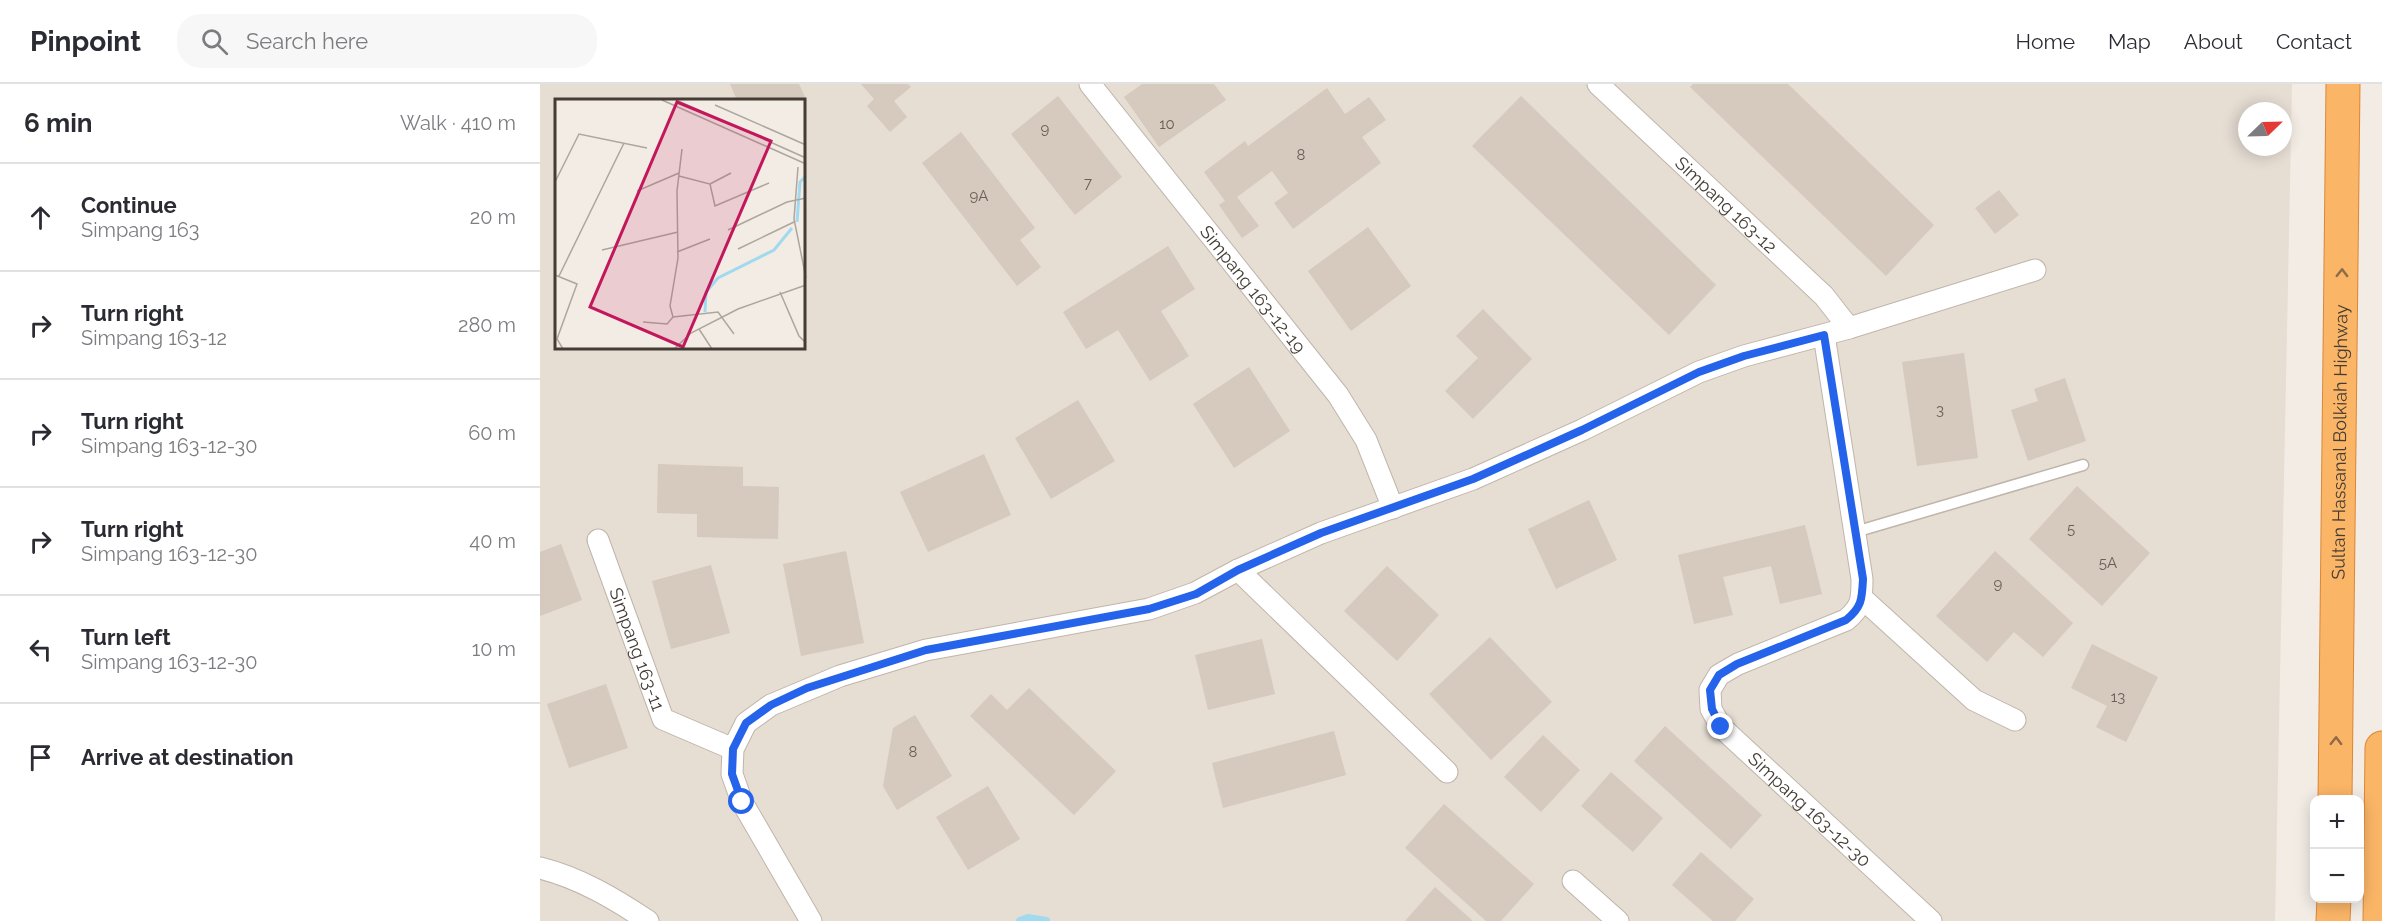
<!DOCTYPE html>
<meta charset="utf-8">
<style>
:root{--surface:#fff;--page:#f7f7f7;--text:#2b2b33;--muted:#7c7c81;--line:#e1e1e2}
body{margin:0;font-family:Raleway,sans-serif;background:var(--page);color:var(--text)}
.controls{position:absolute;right:18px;bottom:18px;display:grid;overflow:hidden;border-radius:12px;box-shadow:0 3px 15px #0003}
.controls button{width:54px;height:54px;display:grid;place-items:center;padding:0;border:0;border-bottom:2px solid var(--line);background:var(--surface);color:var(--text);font:30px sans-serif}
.compass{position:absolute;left:1698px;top:18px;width:54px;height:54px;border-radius:50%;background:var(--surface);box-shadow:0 3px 15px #0003;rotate:67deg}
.stop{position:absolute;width:18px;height:18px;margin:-14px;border:4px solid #2563eb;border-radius:50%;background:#fff}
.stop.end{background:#2563eb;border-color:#fff;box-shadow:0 2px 6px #0008}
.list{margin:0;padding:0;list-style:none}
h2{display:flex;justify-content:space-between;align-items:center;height:78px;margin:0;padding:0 24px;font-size:26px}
h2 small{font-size:20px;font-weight:400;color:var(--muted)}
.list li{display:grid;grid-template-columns:39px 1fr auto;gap:18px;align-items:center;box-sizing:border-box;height:108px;padding:0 24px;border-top:2px solid var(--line)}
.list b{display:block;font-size:22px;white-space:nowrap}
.list p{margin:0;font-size:20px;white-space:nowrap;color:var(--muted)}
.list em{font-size:20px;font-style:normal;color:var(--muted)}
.icon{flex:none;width:33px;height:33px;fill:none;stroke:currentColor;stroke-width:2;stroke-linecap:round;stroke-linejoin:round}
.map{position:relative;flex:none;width:1842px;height:837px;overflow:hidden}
header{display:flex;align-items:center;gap:36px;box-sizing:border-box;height:84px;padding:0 30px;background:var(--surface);border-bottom:2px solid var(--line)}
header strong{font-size:28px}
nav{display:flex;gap:33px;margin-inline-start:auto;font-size:21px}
.search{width:420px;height:54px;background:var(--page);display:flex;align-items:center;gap:15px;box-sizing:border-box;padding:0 21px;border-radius:24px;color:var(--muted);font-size:22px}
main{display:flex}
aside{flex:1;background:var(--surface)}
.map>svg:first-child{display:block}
.residential{fill:#e6ddd3;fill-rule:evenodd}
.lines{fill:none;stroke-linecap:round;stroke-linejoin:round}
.stream{stroke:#a1daee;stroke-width:8}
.building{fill:#d6c9bd}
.lane-casing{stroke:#c0b5ab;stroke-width:13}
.street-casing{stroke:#c0b5ab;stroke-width:23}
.highway-casing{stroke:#da8737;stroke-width:35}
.lane{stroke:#fff;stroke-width:10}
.street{stroke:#fff;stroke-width:21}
.highway{stroke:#fbb567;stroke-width:33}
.oneway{stroke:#8d6c49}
.route{stroke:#2563eb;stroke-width:8}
.labels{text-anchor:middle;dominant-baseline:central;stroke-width:6;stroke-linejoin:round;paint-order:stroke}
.number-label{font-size:15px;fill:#685f57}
.street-label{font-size:18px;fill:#443c35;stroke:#fff}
.inset-river{fill:none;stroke:#a1daee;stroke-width:3}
.inset-road{fill:none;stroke:#aca69f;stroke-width:1.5}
.view{fill:#c2185b;fill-opacity:0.15;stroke:#c2185b;stroke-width:3}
.inset-edge{fill:none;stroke:#443c35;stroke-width:3}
</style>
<header>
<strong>Pinpoint</strong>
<div class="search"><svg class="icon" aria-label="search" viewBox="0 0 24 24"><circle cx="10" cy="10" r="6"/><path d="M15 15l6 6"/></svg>Search here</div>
<nav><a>Home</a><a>Map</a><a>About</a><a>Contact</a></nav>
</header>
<main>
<aside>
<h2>6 min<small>Walk · 410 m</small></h2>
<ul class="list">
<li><svg class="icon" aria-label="ahead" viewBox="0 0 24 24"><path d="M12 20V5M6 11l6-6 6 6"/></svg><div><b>Continue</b><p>Simpang 163</p></div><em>20 m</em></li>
<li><svg class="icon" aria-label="right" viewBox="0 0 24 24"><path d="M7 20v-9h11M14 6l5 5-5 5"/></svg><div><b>Turn right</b><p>Simpang 163-12</p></div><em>280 m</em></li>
<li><svg class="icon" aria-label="right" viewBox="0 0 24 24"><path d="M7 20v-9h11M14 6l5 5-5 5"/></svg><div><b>Turn right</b><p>Simpang 163-12-30</p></div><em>60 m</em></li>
<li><svg class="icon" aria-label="right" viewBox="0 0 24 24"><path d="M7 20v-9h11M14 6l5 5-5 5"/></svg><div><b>Turn right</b><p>Simpang 163-12-30</p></div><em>40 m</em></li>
<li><svg class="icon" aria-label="left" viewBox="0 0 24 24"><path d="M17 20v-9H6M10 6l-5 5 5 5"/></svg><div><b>Turn left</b><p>Simpang 163-12-30</p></div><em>10 m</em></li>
<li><svg class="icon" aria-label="arrive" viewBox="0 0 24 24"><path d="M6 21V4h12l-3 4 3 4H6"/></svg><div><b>Arrive at destination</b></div></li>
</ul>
</aside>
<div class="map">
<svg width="1842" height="837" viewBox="0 0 1842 837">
<rect width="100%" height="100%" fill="#f2ece5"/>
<path class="residential" d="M 0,0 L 1752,0 L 1735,837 L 0,837 ZM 16,16 L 264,16 L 264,264 L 16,264 ZM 1707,27 L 1743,27 L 1743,63 L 1707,63 Z"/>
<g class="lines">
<path class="stream" d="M 480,837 L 488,834 L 506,837"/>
</g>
<path class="building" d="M 190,0 L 259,0 L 267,17 L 197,16 Z
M 321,0 L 368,0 L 371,3 L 354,17 L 367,33 L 350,48 L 327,22 L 334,15 Z
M 602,0 L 674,0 L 686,16 L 619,63 L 584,13 Z
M 1153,0 L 1248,0 L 1394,141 L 1346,192 L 1150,3 Z
M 787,4 L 805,30 L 829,13 L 846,36 L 822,53 L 841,79 L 753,145 L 734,119 L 748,109 L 732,87 L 697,113 L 719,142 L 702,154 L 679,121 L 685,117 L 664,88 L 705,57 L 708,62 Z
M 518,12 L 582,93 L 535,131 L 471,50 Z
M 981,12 L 1176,201 L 1129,251 L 932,62 Z
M 421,48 L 495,144 L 480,156 L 501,183 L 477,202 L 382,79 Z
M 1459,106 L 1479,131 L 1455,150 L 1435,124 Z
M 828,143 L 871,202 L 811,247 L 768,187 Z
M 628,162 L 655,205 L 621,227 L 649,272 L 610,297 L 578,246 L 546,265 L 523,228 Z
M 943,225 L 992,275 L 933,335 L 905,307 L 938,274 L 916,252 Z
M 1424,269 L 1438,374 L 1377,382 L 1362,278 Z
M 709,283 L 750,347 L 694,384 L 653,320 Z
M 1525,294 L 1546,357 L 1488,377 L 1471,326 L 1498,317 L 1494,305 Z
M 538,316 L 575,377 L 511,415 L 475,354 Z
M 444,370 L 471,431 L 388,468 L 360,408 Z
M 118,380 L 203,383 L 203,402 L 239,403 L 238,455 L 157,453 L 157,430 L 117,429 Z
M 1537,402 L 1610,469 L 1562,522 L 1489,455 Z
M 1049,416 L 1077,476 L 1016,505 L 988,445 Z
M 1265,441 L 1282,510 L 1240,520 L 1231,482 L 1183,493 L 1193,531 L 1154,540 L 1138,471 Z
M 21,460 L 42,516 L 0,532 L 0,468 Z
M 306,467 L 324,559 L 261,572 L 243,480 Z
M 1455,467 L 1533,539 L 1503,573 L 1474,548 L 1447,578 L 1396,532 Z
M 171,481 L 190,549 L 131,565 L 112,497 Z
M 847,482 L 899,531 L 857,577 L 804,527 Z
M 950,553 L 1012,618 L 951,676 L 889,610 Z
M 722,555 L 735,610 L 668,626 L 655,571 Z
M 1552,560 L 1618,593 L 1586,658 L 1556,643 L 1567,622 L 1531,604 Z
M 66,600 L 88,664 L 29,684 L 7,620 Z
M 489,604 L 576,687 L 534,731 L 430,632 L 451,610 L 467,626 Z
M 375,631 L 412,692 L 357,726 L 343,702 L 353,644 Z
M 1125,642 L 1222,731 L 1191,765 L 1094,677 Z
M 794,647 L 806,691 L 683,724 L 672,679 Z
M 1003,651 L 1040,686 L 1001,728 L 964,693 Z
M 1071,688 L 1123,734 L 1093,768 L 1041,722 Z
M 448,702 L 480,755 L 428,786 L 396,733 Z
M 904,720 L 994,800 L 961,837 L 946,837 L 865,764 Z
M 1161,768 L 1214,815 L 1195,837 L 1173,837 L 1132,801 Z
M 895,803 L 933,837 L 865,837 Z"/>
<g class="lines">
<defs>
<path id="lane" d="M 1315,448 L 1543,381"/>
<g id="street">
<path id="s1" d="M 550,0 L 798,311 L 826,356 L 853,424"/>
<path id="s2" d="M 1058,0 L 1284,212 L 1309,244"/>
<path id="s3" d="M 1284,251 L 1322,495 C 1322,515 1322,523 1306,536 L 1198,580 L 1179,591 L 1170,606 L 1171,625 L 1181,643 L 1391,837"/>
<path id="s4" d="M 58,456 L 123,635 L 193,665"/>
<path d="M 698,486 L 907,688"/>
<path d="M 1322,514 L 1434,616 L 1475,636"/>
<path d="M 0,784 C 40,794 75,815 108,837"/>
<path d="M 1033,797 L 1078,837"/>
<path d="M 271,837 L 202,718 L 192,690 L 193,665 L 206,639 L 231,621 L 300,592 L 386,566 L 609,525 L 655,509 L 698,486 L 781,449 L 933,395 L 1042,346 L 1159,288 L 1204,272 L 1309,244 L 1495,186"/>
</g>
<g id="highway">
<path id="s5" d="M 1795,716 L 1803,0"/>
<path d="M 1793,837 L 1794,814"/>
<path d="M 1840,837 L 1842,664"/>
</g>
</defs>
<use href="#lane" class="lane-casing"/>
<use href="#street" class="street-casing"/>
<use href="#highway" class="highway-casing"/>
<use href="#lane" class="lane"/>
<use href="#street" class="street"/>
<use href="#highway" class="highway"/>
</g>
<defs><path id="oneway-chevron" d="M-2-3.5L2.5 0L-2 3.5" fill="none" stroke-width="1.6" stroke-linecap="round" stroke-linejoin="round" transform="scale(1.5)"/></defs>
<g class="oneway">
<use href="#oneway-chevron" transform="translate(1802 189) rotate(-89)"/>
<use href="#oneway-chevron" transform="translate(1796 657) rotate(-89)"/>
</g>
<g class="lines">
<path class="route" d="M 202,718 L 192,690 L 193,665 L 206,639 L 231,621 L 267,604 L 386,566 L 609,525 L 656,510 L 698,486 L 781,449 L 933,395 L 1042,346 L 1159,288 L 1204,272 L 1284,251 L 1323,495 C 1322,515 1322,523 1306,536 L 1197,580 L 1179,591 L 1170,606 L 1172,625 L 1181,643"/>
</g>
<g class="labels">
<g class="number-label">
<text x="627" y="40">10</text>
<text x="505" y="45">9</text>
<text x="761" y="71">8</text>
<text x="548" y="99">7</text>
<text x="439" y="112">9A</text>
<text x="1400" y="326">3</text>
<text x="1531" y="445">5</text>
<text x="1568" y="479">5A</text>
<text x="1458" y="500">9</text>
<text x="1578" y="613">13</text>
<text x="373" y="668">8</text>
</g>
<g class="street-label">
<text stroke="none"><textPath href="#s2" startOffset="176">Simpang 163-12</textPath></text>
<text stroke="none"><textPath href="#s1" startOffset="262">Simpang 163-12-19</textPath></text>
<text stroke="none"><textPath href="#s5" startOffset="358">Sultan Hassanal Bolkiah Highway</textPath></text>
<text stroke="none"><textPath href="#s4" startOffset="116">Simpang 163-11</textPath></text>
<text stroke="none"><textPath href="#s3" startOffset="610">Simpang 163-12-30</textPath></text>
</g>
</g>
<g transform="translate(15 15)">
<rect width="250" height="250" fill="#f2ece5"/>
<path class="inset-river" d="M 242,123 L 245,83 L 251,77M 150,213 L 151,193 L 163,179 L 219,151 L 237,129"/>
<path class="inset-road" d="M 107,1 L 251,65M 121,1 L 251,59M 160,6 L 251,46M 243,68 L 239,120 L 251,179M 124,77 L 155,85 L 160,107 L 214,84M 0,83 L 24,35 L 92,49M 155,85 L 176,74M 82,92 L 124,74M 173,131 L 232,103 L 251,99M 183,150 L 239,123M 47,151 L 123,133M 122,153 L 155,140M 0,176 L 22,185 L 2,240 L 8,250M 4,177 L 69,44M 225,193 L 244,237 L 251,244M 118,218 L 115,207 L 123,159 L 122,92 L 127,50M 118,218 L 163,213 L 179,235M 88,223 L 112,225 L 118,218M 144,230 L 157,250M 119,250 L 136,234 L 183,210 L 251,186"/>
<path class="view" d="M 122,3 L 216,42 L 128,248 L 35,208 Z"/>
<rect width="250" height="250" class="inset-edge"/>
</g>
</svg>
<div class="controls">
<button>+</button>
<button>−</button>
</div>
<svg class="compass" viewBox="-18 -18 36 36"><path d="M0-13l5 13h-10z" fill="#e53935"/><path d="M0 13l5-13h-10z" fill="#7c7c81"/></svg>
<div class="stop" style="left:202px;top:718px"></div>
<div class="stop end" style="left:1181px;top:643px"></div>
</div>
</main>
